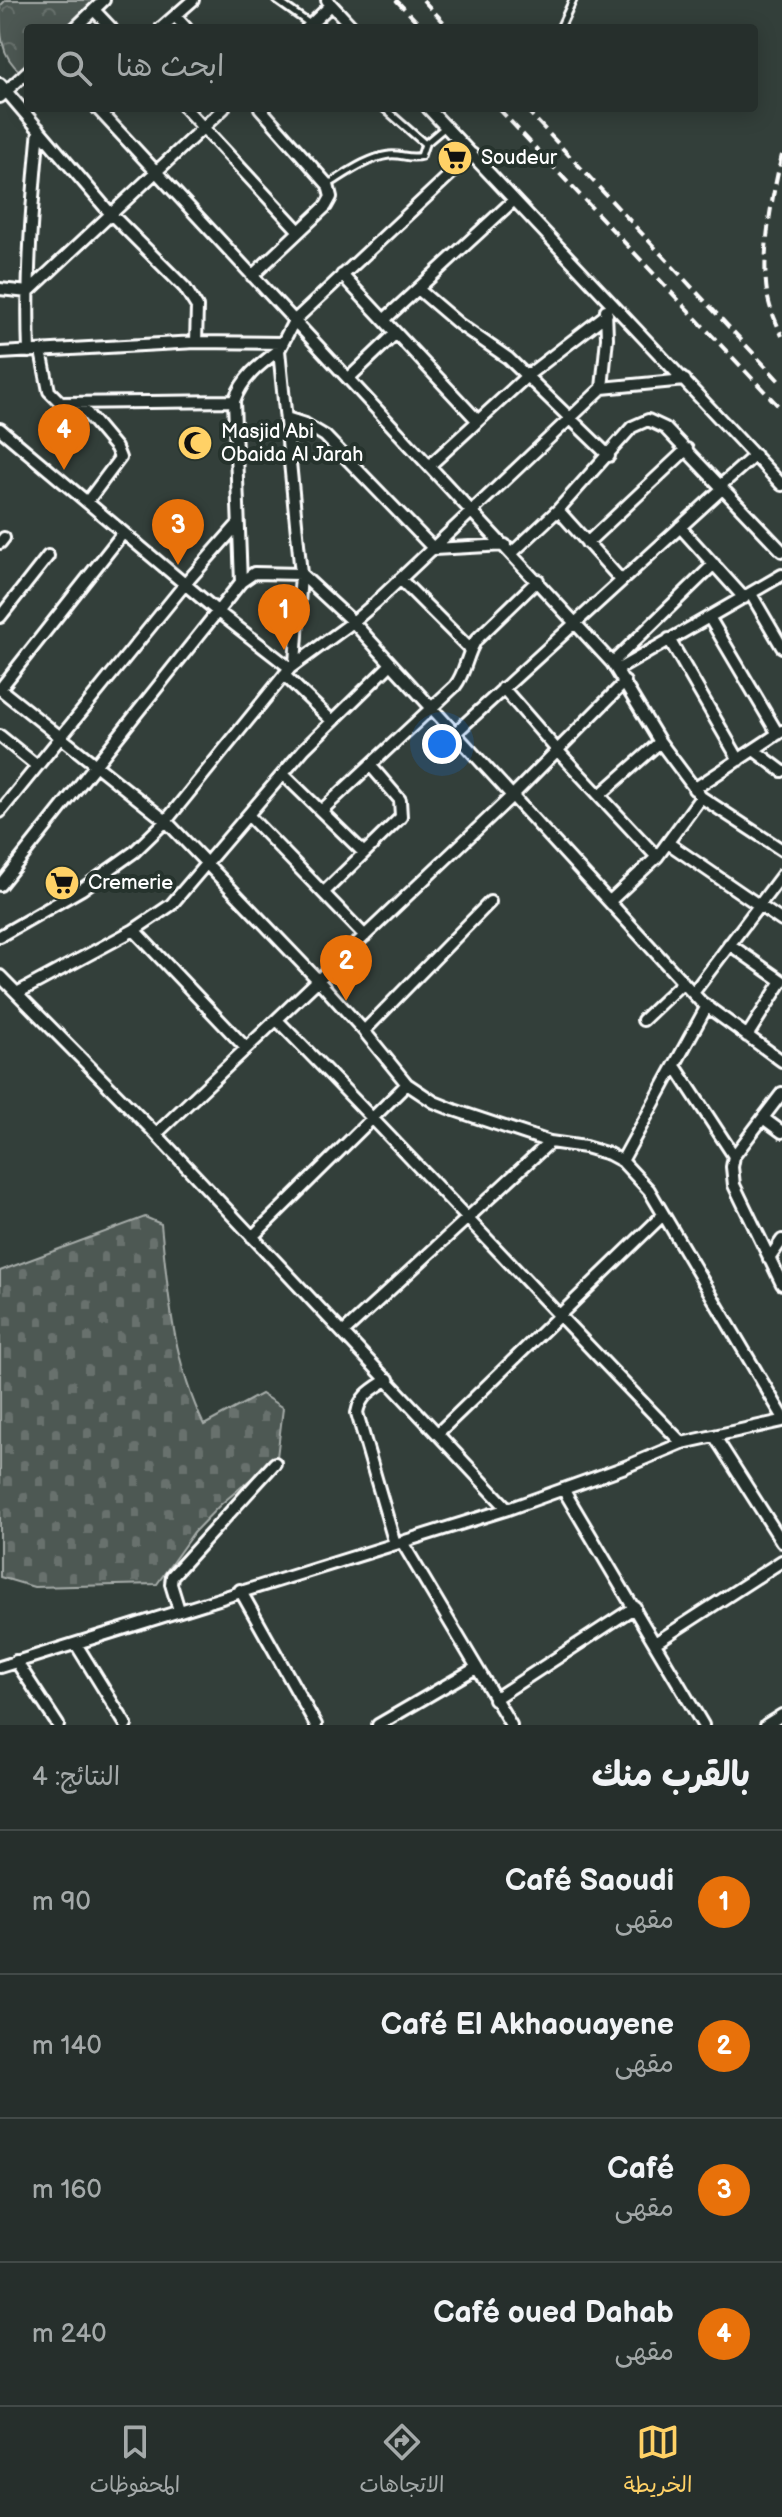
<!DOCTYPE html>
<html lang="ar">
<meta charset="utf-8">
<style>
:root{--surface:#262f2c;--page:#323b38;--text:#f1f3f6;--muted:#a4a9a9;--line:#424a48;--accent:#ffd166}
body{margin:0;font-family:"Balsamiq Sans","Playpen Sans Arabic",sans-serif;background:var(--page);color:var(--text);direction:rtl}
.you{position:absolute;left:442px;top:744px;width:28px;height:28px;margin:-20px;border:6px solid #fff;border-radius:50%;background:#1a73e8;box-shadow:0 0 0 12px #1a73e833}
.badge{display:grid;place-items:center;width:52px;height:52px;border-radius:50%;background:var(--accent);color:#fff;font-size:26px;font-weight:700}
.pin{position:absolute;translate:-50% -66px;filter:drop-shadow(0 2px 4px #0008)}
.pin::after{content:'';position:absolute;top:42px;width:28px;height:24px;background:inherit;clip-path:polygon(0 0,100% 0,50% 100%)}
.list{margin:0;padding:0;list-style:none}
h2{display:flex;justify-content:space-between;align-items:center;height:104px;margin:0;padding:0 32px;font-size:34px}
h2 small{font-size:26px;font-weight:400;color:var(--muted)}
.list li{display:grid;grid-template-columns:52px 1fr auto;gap:24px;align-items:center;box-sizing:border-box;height:144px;padding:0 32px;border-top:2px solid var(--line)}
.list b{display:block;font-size:30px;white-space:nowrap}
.list p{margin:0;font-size:26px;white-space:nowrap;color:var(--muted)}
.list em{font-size:26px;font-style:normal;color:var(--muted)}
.icon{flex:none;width:44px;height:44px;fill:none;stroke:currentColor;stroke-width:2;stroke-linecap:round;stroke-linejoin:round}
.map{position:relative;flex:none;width:782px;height:1725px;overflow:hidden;direction:ltr}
.search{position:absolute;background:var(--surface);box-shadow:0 4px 20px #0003;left:24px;right:24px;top:24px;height:88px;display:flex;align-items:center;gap:20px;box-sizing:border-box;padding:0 28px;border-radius:8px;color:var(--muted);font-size:30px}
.sheet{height:680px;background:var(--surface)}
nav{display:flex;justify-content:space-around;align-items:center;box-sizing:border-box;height:112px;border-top:2px solid var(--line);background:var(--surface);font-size:22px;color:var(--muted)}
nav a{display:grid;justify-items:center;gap:4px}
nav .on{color:var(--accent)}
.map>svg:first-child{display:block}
.forest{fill:url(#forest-crowns);stroke:#a6aca9;stroke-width:2}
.cemetery{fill:url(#cemetery-stones);stroke:#a6aca9;stroke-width:2}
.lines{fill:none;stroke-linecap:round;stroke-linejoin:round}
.lane-casing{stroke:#fff;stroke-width:11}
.street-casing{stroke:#fff;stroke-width:16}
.lane{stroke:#26332d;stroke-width:5}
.street{stroke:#26332d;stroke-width:10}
.rail{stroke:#fff;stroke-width:4;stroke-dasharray:12 6;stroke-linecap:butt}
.labels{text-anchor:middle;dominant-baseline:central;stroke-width:8;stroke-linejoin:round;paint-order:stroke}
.poi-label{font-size:20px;fill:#fff;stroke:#26332d;text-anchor:start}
</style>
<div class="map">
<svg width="782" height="1725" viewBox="0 0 782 1725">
<defs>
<pattern id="forest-crowns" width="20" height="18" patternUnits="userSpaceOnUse" patternTransform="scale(2)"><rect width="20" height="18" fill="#4d5853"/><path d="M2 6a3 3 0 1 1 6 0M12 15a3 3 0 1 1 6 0" fill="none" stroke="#68716d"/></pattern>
<pattern id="cemetery-stones" width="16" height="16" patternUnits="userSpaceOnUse" patternTransform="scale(2)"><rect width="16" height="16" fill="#4d5853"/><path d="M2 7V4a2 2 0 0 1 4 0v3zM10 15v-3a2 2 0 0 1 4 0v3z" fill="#68716d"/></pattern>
</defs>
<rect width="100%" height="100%" fill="#333f3a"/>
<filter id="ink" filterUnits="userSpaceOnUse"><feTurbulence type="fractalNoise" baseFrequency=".0125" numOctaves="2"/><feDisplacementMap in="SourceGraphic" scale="16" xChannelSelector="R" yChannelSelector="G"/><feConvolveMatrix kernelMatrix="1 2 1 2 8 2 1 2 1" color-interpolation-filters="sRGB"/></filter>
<g filter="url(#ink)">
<path class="forest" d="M 6,0 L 96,0 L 67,28 L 28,28 L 28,65 L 21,72 C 0,57 0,32 0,6 Z"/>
<path class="cemetery" d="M 145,1217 L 161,1224 C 168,1294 173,1362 204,1425 L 261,1394 L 283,1408 L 277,1457 L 220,1505 L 194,1532 L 157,1584 L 34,1587 L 0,1577 L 0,1271 Z"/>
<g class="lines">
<defs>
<path id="lane" d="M 276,0 L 310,24
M 560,28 L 573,0
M 384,108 L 425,144
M 329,184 C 347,173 367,158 389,155 C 400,153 410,160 421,156 L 425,144 L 444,128"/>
<path id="street" d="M 327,0 L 353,28
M 94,10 L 111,28
M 175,16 L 186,28
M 75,28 L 104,0
M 161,28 L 193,0
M 307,28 L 331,5
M 0,84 L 110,213 L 185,288 L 197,307 L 196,342
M 0,97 L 28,71
M 97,108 L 612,663 L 660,742 L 701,797 L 782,850
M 185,108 L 299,231
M 428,108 L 782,485
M 342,275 L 477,420
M 252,276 L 326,206 L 331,197 L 328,185 L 260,108
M 0,289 L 28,292 L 224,108
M 418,289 L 459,324 L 508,358 L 609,456
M 384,320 L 514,200
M 41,351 L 49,391 L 61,403 L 234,401
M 29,352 C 26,277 32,203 39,129
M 0,353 L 196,342 L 282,343
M 349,378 L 396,333
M 602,388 L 607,338 L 606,310
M 79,404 L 116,448 L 120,458 L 87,502
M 286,418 L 305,424 L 325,436 L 434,549 L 505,545
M 0,429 L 218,612 L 290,668
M 430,465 L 528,375 L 607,314
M 721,485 L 755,455
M 558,510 L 621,580
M 680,527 L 744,598
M 0,543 L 4,538
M 587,543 L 687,449
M 512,553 L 558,510 L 632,427 L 648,420 L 665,428 L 782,551
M 400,579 L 470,649
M 241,582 L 234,401 C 243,377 258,366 279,350
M 751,594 L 782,647
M 0,617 L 48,556
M 709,617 L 778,734
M 669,639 L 739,760
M 612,663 L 714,564
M 295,664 L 301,574 L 279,350 L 294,321 L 472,154
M 617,670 L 782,575
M 284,675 L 331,720
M 503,688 L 557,750 L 657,857
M 0,689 L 166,821 L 318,980 L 364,1031 L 407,1084 L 434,1102 L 454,1110 L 550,1142 L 585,1147 L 609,1154 L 622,1161 L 649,1190 L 782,1415
M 0,689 L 123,533
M 454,734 L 723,488
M 0,736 L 37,766
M 754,750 L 782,771
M 284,775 L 364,853
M 694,789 L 782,731
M 600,795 L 660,742
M 321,811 L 455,686 C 466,672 466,655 476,640 L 538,580
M 0,812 L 185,584 L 238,524
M 249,816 L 365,936
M 668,843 L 782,921
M 0,885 L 241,582 L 254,573 L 301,574 L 353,622 L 701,1002 L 782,1061
M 324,892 L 401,817 L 400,800 L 370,765
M 610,901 L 657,857 L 701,797
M 134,930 L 245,1047
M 0,936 L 82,889 L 134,852 L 166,821 L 290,668 L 353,622 L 375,603 L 602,388 L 685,380
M 729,944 L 782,981
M 0,976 L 156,1134 L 508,1509
M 17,993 L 134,930 L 171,905 L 304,749 L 390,665
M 693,993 L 782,875
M 277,1020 C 414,1159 545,1303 682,1443
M 643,1020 L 683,982
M 364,1031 L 490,902
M 747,1036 L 782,981
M 675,1066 L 734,1156
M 782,1093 L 734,1156 L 732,1167 L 734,1185 L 782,1284
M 763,1118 L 782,1132
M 156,1134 L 512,796 L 625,682
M 622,1161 L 707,1006
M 252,1237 L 407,1084
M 769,1259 L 782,1240
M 343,1333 L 550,1142
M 388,1379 C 373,1389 360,1395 357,1413 L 395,1544
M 438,1433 L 663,1215
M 715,1437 L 782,1542
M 563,1489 L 703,1725
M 402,1542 L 511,1725
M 240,1590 L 316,1725
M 179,1610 L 171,1584 L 172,1576 L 275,1463
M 655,1643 L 782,1561
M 76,1644 L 126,1725
M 16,1661 L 58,1725
M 0,1667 L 508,1509 L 625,1467 L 682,1443 L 782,1421
M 494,1699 L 635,1607
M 378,1725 L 476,1668
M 766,1725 L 782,1715"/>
</defs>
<use href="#lane" class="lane-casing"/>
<use href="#street" class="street-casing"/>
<use href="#lane" class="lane"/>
<use href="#street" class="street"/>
<path class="rail" d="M 396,0 L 423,28
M 423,0 L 449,28
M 498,108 L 782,410
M 525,108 L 782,384
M 782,155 C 772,195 758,267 770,306 C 773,316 778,326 782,336"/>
</g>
</g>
<defs>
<symbol id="supermarket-disc" viewBox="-11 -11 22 22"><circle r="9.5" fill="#ffd166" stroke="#26332d"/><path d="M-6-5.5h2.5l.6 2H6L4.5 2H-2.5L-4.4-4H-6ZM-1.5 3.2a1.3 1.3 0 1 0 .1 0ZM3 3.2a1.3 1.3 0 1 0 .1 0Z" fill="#111"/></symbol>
<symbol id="mosque-disc" viewBox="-11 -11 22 22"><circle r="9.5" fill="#ffd166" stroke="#26332d"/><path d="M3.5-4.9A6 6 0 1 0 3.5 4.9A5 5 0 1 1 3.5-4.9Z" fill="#111"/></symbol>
</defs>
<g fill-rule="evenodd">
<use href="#supermarket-disc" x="435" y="138" width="40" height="40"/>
<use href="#mosque-disc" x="175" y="423" width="40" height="40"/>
<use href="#supermarket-disc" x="42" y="863" width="40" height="40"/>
</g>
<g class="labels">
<g class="poi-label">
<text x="481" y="158">Soudeur</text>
<text x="221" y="432">Masjid Abi<tspan x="221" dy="23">Obaida Al Jarah</tspan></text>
<text x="88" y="883">Cremerie</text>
</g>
</g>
</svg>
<div class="you"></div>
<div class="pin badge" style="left:284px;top:650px;background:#e8710a">1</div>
<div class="pin badge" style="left:346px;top:1001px;background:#e8710a">2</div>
<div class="pin badge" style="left:178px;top:565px;background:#e8710a">3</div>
<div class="pin badge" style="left:64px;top:470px;background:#e8710a">4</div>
<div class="search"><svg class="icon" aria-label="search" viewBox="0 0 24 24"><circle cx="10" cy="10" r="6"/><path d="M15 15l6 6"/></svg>ابحث هنا</div>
</div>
<section class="sheet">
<h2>بالقرب منك<small>النتائج: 4</small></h2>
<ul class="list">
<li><span class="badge" style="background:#e8710a">1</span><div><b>Café Saoudi</b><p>مقهى</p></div><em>90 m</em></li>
<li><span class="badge" style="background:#e8710a">2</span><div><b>Café El Akhaouayene</b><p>مقهى</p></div><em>140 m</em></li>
<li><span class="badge" style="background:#e8710a">3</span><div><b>Café</b><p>مقهى</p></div><em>160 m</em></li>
<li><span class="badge" style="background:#e8710a">4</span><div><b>Café oued Dahab</b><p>مقهى</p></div><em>240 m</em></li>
</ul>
</section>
<nav>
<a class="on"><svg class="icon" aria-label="map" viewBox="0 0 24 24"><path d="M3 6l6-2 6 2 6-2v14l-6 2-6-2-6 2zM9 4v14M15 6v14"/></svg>الخريطة</a>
<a><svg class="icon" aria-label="directions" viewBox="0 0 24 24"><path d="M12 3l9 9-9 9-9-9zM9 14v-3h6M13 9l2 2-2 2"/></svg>الاتجاهات</a>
<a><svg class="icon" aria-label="saved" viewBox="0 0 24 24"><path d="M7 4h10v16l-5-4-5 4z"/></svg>المحفوظات</a>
</nav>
